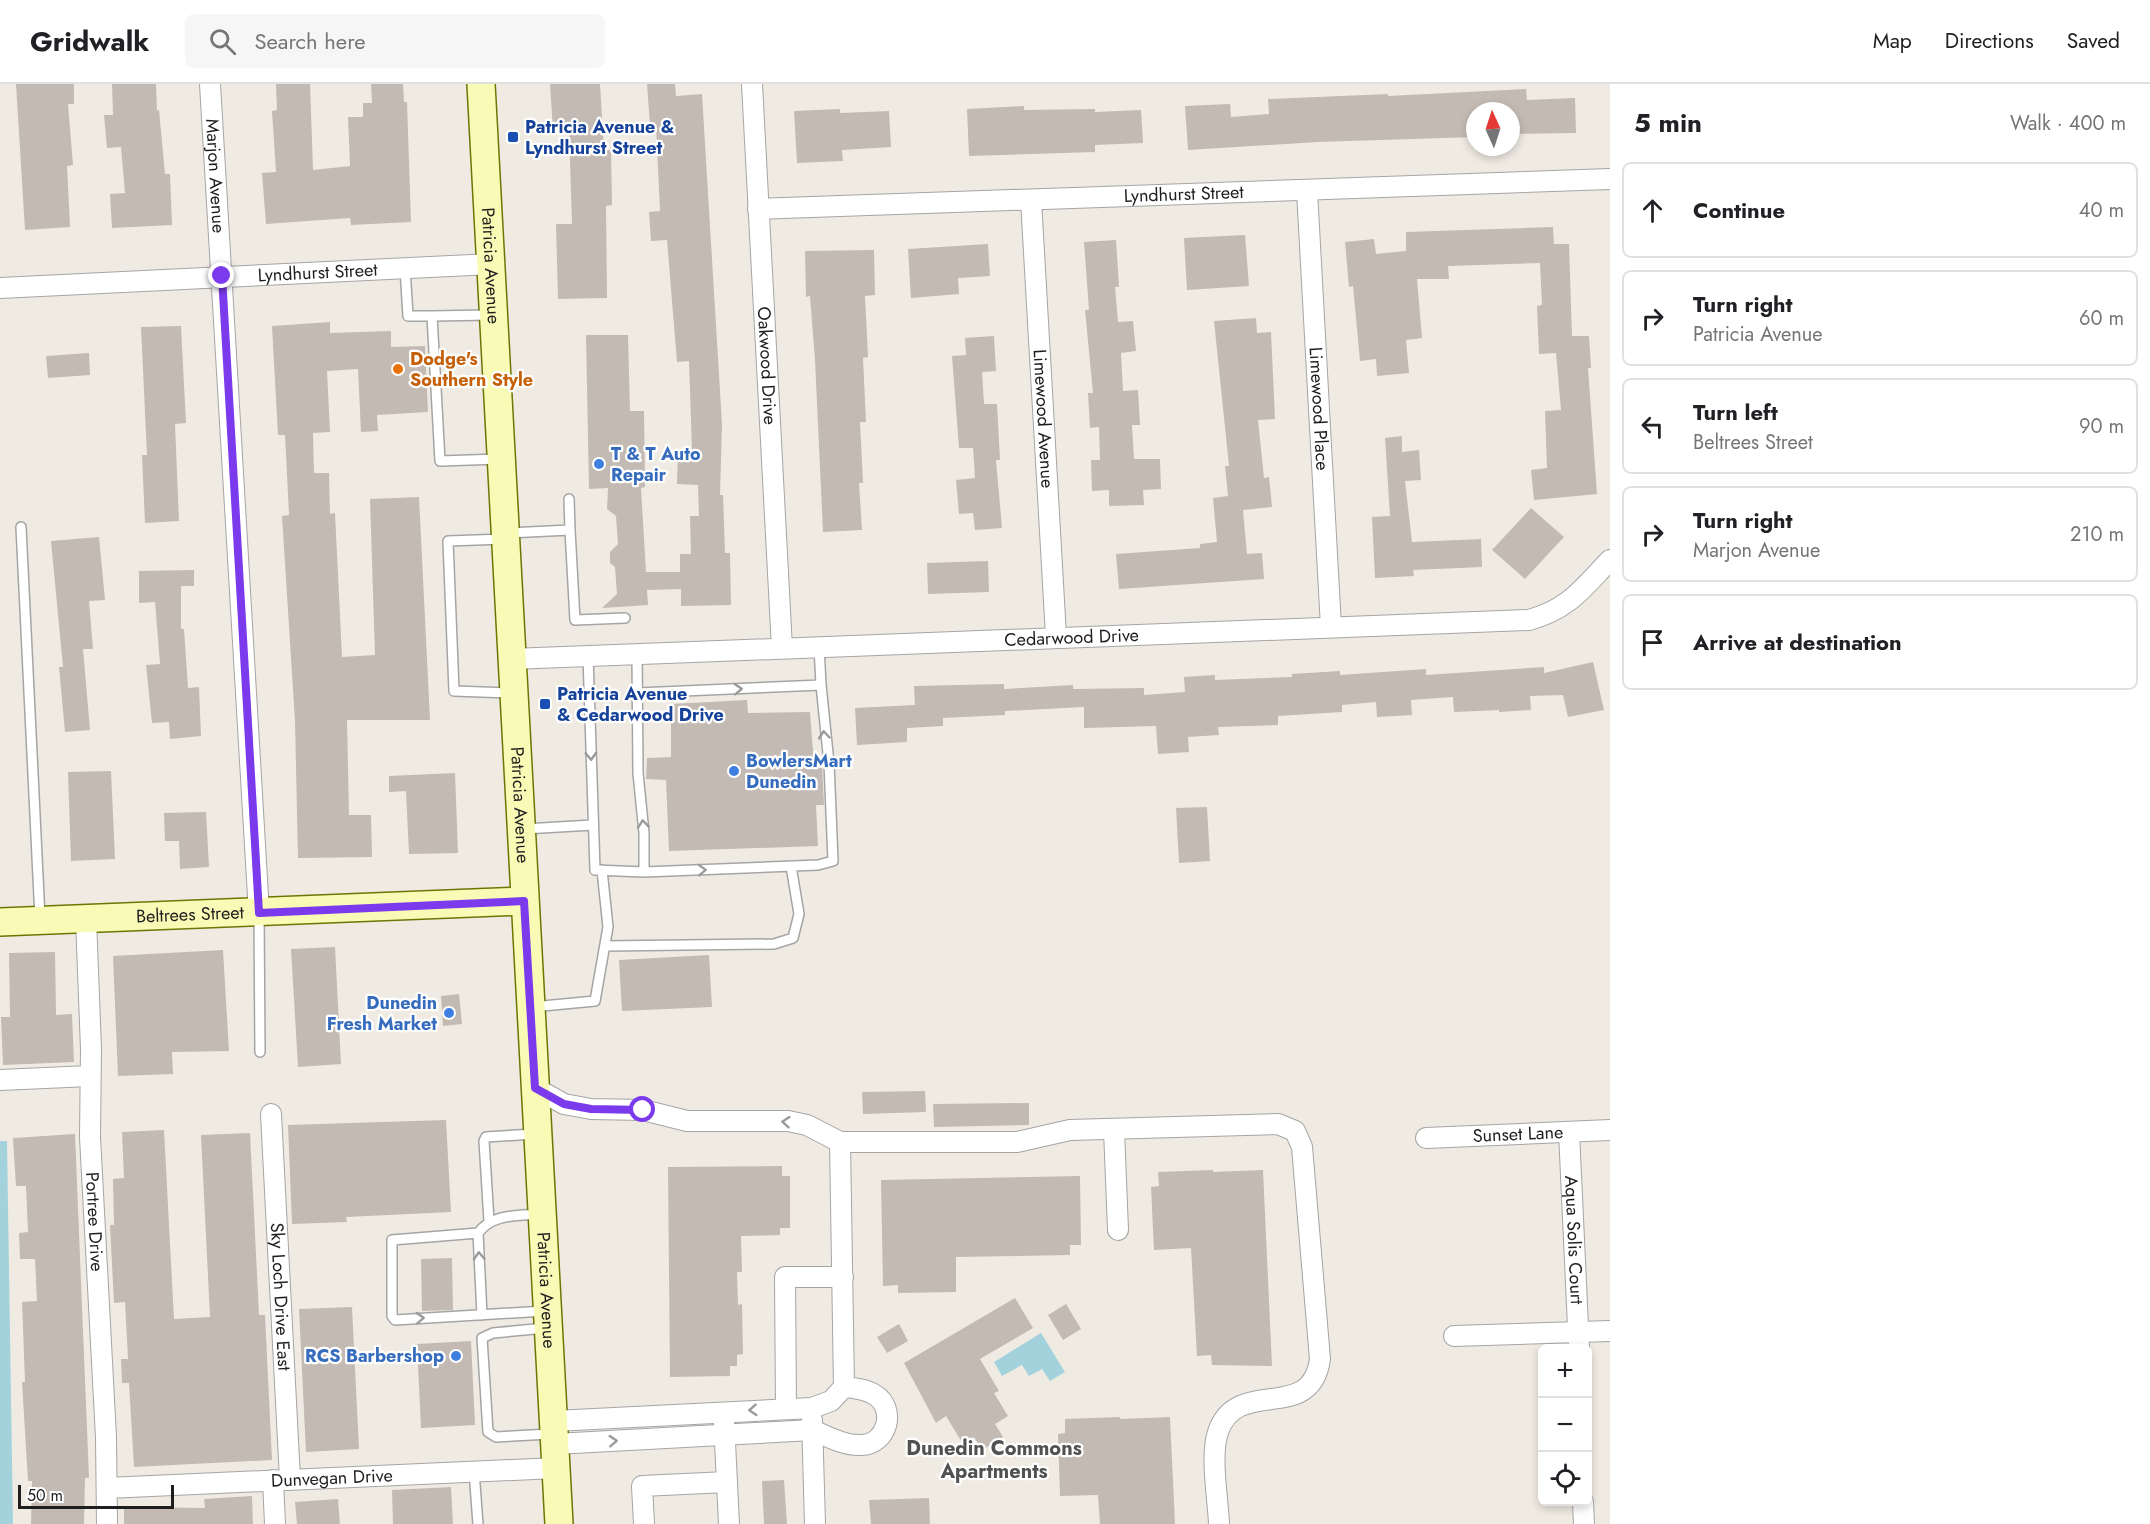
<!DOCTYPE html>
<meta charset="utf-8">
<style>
:root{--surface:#fff;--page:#f6f6f6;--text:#202124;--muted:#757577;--line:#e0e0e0}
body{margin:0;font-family:Jost,sans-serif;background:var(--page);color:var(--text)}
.controls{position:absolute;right:18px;bottom:18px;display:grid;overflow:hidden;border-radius:9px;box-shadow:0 3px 9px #0003}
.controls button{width:54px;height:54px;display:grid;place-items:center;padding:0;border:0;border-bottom:2px solid var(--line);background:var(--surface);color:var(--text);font:30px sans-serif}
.compass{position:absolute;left:1466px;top:18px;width:54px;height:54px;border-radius:50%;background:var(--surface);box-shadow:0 3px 9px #0003;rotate:357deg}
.scale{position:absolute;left:18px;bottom:15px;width:156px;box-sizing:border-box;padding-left:6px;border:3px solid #1e1e1e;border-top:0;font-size:16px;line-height:21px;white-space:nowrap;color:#1e1e1e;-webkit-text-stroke:4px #fff;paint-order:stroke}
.stop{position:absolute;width:18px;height:18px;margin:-14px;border:4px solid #7c3aed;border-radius:50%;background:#fff}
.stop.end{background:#7c3aed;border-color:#fff;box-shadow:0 2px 6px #0008}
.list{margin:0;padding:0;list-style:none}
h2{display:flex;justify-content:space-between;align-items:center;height:78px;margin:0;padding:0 24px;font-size:26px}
h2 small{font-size:20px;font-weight:400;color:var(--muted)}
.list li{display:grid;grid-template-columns:39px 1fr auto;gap:18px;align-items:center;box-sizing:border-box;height:96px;margin:0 12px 12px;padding:0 12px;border:2px solid var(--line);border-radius:9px}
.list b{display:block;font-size:22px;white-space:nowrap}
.list p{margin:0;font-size:20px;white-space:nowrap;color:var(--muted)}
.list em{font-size:20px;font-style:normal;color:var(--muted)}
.icon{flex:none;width:33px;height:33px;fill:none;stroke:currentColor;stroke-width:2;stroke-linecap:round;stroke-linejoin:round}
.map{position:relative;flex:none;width:1610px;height:1440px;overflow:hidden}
header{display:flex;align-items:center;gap:36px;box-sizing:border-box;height:84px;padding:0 30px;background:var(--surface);border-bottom:2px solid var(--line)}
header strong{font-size:28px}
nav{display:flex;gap:33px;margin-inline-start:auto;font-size:21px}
.search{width:420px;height:54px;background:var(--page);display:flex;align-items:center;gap:15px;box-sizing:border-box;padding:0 21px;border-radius:9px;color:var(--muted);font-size:22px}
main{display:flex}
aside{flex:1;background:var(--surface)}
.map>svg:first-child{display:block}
.water{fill:#a3d2dd}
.building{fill:#c3bab3}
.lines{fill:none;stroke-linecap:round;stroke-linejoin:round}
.lane-casing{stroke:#a5a5a5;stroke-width:12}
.street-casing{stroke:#a5a5a5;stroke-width:22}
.secondary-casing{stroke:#6d7504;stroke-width:30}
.lane{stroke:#fff;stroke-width:9}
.street{stroke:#fff;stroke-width:20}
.secondary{stroke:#f9fab6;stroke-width:27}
.oneway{stroke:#9a9a9a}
.route{stroke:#7c3aed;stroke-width:8}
.transit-dot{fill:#1a4fb4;stroke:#fff;stroke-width:2}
.food-dot{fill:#e8710a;stroke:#fff;stroke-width:2}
.shop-dot{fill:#3f7fe0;stroke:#fff;stroke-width:2}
.labels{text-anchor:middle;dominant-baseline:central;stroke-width:4.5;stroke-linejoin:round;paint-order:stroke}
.transit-label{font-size:18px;font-weight:bold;fill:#164399;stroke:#fff;text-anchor:start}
.street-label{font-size:18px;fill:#1e1e1e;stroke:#fff}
.food-label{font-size:18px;font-weight:bold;fill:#c56008;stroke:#fff;text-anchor:start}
.shop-label{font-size:18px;font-weight:bold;fill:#366cbe;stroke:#fff;text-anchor:start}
.neighbourhood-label{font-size:20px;font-weight:bold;fill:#515151;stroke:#fff}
</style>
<header>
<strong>Gridwalk</strong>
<div class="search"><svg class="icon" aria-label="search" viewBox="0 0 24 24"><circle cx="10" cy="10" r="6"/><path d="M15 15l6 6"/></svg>Search here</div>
<nav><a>Map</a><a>Directions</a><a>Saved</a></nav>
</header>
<main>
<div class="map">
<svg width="1610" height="1440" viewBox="0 0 1610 1440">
<rect width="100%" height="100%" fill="#efebe3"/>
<path class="water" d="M 0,1057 L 7,1057 L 13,1440 L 0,1440 Z
M 1041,1249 L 1065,1288 L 1050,1297 L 1042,1285 L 1029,1292 L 1022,1281 L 1002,1292 L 994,1278 Z"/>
<path class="building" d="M 16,0 L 74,0 L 74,20 L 68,20 L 73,81 L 67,82 L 70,143 L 25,146 Z
M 112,0 L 156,0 L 157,27 L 159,26 L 165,90 L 170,90 L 172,141 L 112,144 L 110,110 L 125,109 L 121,63 L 107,64 L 104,31 L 113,31 Z
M 276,0 L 310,0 L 313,86 L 350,82 L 348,33 L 363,33 L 363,19 L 372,19 L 371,0 L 403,0 L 404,18 L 407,18 L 411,138 L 351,141 L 350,134 L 266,140 L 262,89 L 276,88 L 272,27 L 277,26 Z
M 550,0 L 600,0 L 604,66 L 611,66 L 612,121 L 606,122 L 607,214 L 558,215 L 556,140 L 572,140 L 569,45 L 553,46 Z
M 647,0 L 675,0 L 676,12 L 702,10 L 722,340 L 720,411 L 723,411 L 725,469 L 730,469 L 731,521 L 681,522 L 681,505 L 647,506 L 648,521 L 602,524 L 617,510 L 615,483 L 610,479 L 610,468 L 618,460 L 616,432 L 607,425 L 608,404 L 589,405 L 586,251 L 628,251 L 630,327 L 644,327 L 645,403 L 641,404 L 646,488 L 680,488 L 680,470 L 691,470 L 690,432 L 699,432 L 698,401 L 677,400 L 678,367 L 692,367 L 689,277 L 677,278 L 667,156 L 651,157 L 649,128 L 660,127 L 656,41 L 650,41 Z
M 1526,5 L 1527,16 L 1575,14 L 1576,49 L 1511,50 L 1511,27 L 1475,27 L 1475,53 L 1318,58 L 1188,66 L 1185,22 L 1230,20 L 1231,33 L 1269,30 L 1268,15 L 1388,10 L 1388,12 Z
M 1024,22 L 1024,26 L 1095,25 L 1095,28 L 1141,26 L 1143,59 L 1095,61 L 1095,68 L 969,72 L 967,25 Z
M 840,25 L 840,29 L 889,27 L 891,63 L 842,66 L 843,77 L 797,79 L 794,27 Z
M 1553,143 L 1554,160 L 1569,160 L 1572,252 L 1589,252 L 1591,284 L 1588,284 L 1597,410 L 1534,416 L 1531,386 L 1547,384 L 1545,327 L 1561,326 L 1556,269 L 1539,270 L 1537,222 L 1542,221 L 1540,179 L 1448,182 L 1449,195 L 1417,195 L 1422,254 L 1406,256 L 1409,289 L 1377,292 L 1376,275 L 1360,277 L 1353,202 L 1349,203 L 1345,158 L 1374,155 L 1376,170 L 1406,167 L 1406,148 Z
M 1245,151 L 1249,202 L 1187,206 L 1184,154 Z
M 1116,156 L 1119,203 L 1115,203 L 1118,238 L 1133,237 L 1136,267 L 1121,269 L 1123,307 L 1138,306 L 1140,341 L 1132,341 L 1134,375 L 1160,375 L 1161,405 L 1143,406 L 1144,421 L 1109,422 L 1109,406 L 1092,407 L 1091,376 L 1100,376 L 1099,343 L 1090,344 L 1088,309 L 1093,309 L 1085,226 L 1089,226 L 1084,158 Z
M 988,160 L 990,192 L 958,194 L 959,210 L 911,214 L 908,165 Z
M 874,166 L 875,211 L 865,212 L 868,273 L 863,274 L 866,338 L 860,338 L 863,399 L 859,399 L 862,446 L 823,448 L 815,276 L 810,212 L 806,213 L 805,167 Z
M 1256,234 L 1257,249 L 1271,248 L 1275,335 L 1258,336 L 1264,394 L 1269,393 L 1272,423 L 1243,426 L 1247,470 L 1262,469 L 1264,495 L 1119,505 L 1116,470 L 1200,464 L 1200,460 L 1217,458 L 1213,414 L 1228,412 L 1225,382 L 1229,382 L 1214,237 Z
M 330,238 L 330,249 L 391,247 L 391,263 L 425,262 L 428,328 L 377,331 L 378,347 L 361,348 L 358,285 L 327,287 L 330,348 L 313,349 L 314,389 L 329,389 L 330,430 L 335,429 L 342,573 L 375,571 L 370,415 L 419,413 L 430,636 L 347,636 L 349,731 L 371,731 L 372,773 L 298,774 L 295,637 L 282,432 L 289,431 L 285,351 L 278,351 L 272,242 Z
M 181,242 L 186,339 L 175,340 L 179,437 L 145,439 L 142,371 L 147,371 L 141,243 Z
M 994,252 L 996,287 L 982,288 L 984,320 L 997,320 L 1000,376 L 996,376 L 1002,444 L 975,446 L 973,429 L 959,430 L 956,396 L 975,394 L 973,364 L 959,364 L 952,272 L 966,271 L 965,254 Z
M 89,269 L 90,291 L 48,294 L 46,272 Z
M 1402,352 L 1402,368 L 1419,366 L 1421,396 L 1405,397 L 1412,458 L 1481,455 L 1482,483 L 1413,486 L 1414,492 L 1375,494 L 1372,433 L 1390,432 L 1385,354 Z
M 1531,424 L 1564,453 L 1525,495 L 1492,466 Z
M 99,453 L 105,516 L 89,517 L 93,565 L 83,565 L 90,646 L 65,648 L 59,583 L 63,583 L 51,457 Z
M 988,477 L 989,508 L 928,510 L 927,479 Z
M 194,486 L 194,502 L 181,502 L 181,545 L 184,545 L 188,604 L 199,603 L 201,652 L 170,655 L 169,638 L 152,639 L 146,581 L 160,580 L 155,518 L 139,519 L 139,487 Z
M 1593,578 L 1604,626 L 1568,633 L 1563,611 L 1530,612 L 1531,626 L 1499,628 L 1499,626 L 1454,628 L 1453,613 L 1411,616 L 1412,631 L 1377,633 L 1376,618 L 1342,621 L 1342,628 L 1278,632 L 1278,641 L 1218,643 L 1219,651 L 1188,653 L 1189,668 L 1158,670 L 1156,642 L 1084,644 L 1084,623 L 1005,627 L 1005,631 L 943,634 L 943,642 L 907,644 L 907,658 L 857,661 L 855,624 L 915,621 L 914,602 L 1004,600 L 1004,605 L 1073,601 L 1073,605 L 1144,604 L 1144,611 L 1185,608 L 1184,593 L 1215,591 L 1215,596 L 1292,593 L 1292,590 L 1340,587 L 1340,591 L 1426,585 L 1426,591 L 1544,583 L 1544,589 Z
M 747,616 L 748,629 L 810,628 L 814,680 L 822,680 L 824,721 L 816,721 L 818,762 L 669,767 L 666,696 L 646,695 L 647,674 L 671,673 L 671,620 Z
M 111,687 L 115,775 L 71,777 L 68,688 Z
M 455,689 L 458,769 L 409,770 L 406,707 L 389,708 L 389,692 Z
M 1207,723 L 1210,777 L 1179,779 L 1176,724 Z
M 206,728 L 209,783 L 180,785 L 179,757 L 165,757 L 164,729 Z
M 335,863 L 341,980 L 298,983 L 291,865 Z
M 223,866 L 229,967 L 172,968 L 173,990 L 118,992 L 113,872 Z
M 55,868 L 56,931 L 72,930 L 74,978 L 3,981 L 1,933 L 10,933 L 9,869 Z
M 709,871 L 712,923 L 622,927 L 619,876 Z
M 459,910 L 462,940 L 443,942 L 441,912 Z
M 925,1007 L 926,1028 L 863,1030 L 862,1008 Z
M 1029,1019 L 1029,1041 L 934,1043 L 933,1020 Z
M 446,1036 L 451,1128 L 346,1133 L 347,1138 L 292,1140 L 288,1041 Z
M 164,1046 L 174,1235 L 210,1233 L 201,1051 L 250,1049 L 259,1231 L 265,1231 L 272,1376 L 134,1383 L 129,1299 L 122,1299 L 121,1275 L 128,1275 L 125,1218 L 114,1219 L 110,1141 L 114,1141 L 113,1095 L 124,1094 L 122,1048 Z
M 75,1050 L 89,1394 L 85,1394 L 84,1440 L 31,1440 L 32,1397 L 28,1397 L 22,1298 L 25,1298 L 22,1218 L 37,1217 L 35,1175 L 20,1175 L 19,1149 L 28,1148 L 26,1102 L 16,1102 L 13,1054 Z
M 782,1082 L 782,1092 L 790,1092 L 790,1144 L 780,1144 L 780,1151 L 741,1152 L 742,1188 L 737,1188 L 738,1221 L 742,1220 L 743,1270 L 737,1271 L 737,1282 L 730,1282 L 730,1292 L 670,1293 L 668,1083 Z
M 1213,1086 L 1213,1088 L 1263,1086 L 1272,1282 L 1212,1281 L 1211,1271 L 1197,1272 L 1191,1164 L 1154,1166 L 1151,1103 L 1159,1102 L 1158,1088 Z
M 1080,1092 L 1081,1161 L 1070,1161 L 1070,1171 L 956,1173 L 956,1208 L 898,1209 L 898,1201 L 883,1202 L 881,1096 Z
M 452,1174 L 453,1226 L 422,1227 L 421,1175 Z
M 1015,1214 L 1033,1244 L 980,1275 L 999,1307 L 994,1309 L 1008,1332 L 995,1340 L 1003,1353 L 982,1366 L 974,1353 L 963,1360 L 946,1332 L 936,1339 L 904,1279 Z
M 1066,1220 L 1081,1245 L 1063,1256 L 1048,1231 Z
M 352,1223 L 359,1365 L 306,1368 L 299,1225 Z
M 899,1240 L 908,1257 L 887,1269 L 877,1253 Z
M 471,1257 L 475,1341 L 421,1344 L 417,1260 Z
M 1120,1333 L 1120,1335 L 1170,1333 L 1175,1440 L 1100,1440 L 1098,1411 L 1060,1412 L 1058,1350 L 1065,1349 L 1065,1335 Z
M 784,1396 L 787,1440 L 764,1440 L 762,1397 Z
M 451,1403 L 453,1440 L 393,1440 L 392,1406 Z
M 252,1412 L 253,1440 L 124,1440 L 124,1423 L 205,1424 L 204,1415 Z
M 929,1414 L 930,1440 L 871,1440 L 869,1416 Z
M 338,1415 L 340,1440 L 297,1440 L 295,1418 Z"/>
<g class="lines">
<defs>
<path id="lane" d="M 405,184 L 408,232 L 432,232
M 490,231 L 432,232 L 440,377 L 499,375
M 569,415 L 570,446
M 21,443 L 40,834
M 507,449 L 570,446 L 575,536 L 625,534
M 504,455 L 448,457 L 454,607 L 511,609
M 588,572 L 595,786 L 644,788 L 644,749 L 638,689 L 637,569
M 638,609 L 821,601 L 819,562
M 524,745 L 593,741
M 644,788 L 818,781 L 833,777 L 829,679 L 821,601
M 259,829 L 260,968
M 605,862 L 774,860 L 793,854 L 799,830 L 791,782
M 532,923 L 595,917 L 608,843 L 602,786
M 489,1137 L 484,1057 L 486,1053 L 534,1050
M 478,1149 C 493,1129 518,1132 541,1130
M 482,1231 L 478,1149 L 392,1156 L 392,1232 L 395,1236 L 545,1227
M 546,1244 L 493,1249 L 482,1254 L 488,1348 L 496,1353 L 550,1350
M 474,1387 L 478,1440"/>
<g id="street">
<path id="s1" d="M 210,0 L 259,829"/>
<path id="s2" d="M 752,0 L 782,564"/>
<path id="s3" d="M 1307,107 L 1331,543"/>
<path id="s4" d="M 1031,116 L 1056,552"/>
<path id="s5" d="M 758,125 L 1610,95"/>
<path id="s6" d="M 0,204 L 492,180"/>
<path id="s7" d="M 511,575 L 1529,536 C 1569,525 1582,505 1610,476"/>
<path id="s8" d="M 86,835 L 91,965 L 90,1053 L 106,1353 L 107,1440"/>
<path d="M 0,996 L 90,992"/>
<path d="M 535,1004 L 564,1020 L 591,1025 L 643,1026 L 687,1037 L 788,1037 L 807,1041 L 840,1058 L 1017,1058 L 1070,1046 L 1278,1040 L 1295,1047 L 1302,1063 L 1320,1275 C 1311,1341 1237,1291 1218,1348 C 1210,1372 1218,1414 1219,1440"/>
<path id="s9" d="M 271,1030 L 290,1395"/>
<path d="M 1114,1046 L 1118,1146"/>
<path id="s10" d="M 1569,1048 L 1579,1264"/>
<path id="s11" d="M 1426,1054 L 1610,1046"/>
<path d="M 1454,1252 L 1610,1247"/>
<path d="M 786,1324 L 785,1193 L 843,1193"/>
<path d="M 812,1336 L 815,1440"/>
<path d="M 554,1337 L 812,1324 L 831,1317 L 844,1303 L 840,1058"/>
<path d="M 724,1338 L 729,1440"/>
<path d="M 555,1360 L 812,1346 C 827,1352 844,1362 861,1361 C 887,1361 897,1325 875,1311 C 866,1305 854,1304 844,1303"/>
<path d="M 273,1396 L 275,1440"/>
<path id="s12" d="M 107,1404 L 556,1384"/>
<path d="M 1583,1418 L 1584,1440"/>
<path d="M 644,1440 L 642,1402 L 727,1398"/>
</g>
<g id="secondary">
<path id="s13" d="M 481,0 L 559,1440"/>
<path id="s14" d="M 0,838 L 524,817"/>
</g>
</defs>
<use href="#lane" class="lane-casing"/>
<use href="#street" class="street-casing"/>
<use href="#secondary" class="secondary-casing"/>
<use href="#lane" class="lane"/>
<use href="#street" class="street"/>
<use href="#secondary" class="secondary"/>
</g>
<defs><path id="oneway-chevron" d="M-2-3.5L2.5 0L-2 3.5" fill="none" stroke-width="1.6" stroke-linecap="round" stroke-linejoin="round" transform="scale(1.5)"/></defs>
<g class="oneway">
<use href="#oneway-chevron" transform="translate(738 605) rotate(-3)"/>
<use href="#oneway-chevron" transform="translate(824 651) rotate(-95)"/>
<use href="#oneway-chevron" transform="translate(591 672) rotate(88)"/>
<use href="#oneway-chevron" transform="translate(643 740) rotate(-96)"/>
<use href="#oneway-chevron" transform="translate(702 786) rotate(-2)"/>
<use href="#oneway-chevron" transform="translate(786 1038) rotate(-175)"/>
<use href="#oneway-chevron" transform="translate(479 1172) rotate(-93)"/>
<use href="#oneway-chevron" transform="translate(420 1234) rotate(-3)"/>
<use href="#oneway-chevron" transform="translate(753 1326) rotate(176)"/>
<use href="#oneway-chevron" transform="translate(613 1357) rotate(-3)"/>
</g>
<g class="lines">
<path class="route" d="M 222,192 L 259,829 L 524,817 L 535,1004 L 564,1020 L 591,1025 L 643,1026"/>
</g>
<g class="transit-dot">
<rect x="507" y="47" width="12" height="12" rx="3"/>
<rect x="539" y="614" width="12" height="12" rx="3"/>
</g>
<circle class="food-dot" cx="398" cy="285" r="6"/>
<g class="shop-dot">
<circle cx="599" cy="380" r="6"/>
<circle cx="734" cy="687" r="6"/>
<circle cx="449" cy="929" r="6"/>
<circle cx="456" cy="1272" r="6"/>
</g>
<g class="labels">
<g class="transit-label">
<text x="525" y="43">Patricia Avenue &amp;<tspan x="525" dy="21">Lyndhurst Street</tspan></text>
<text x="557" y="610">Patricia Avenue<tspan x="557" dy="21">&amp; Cedarwood Drive</tspan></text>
</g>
<g class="street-label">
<text stroke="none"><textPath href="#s1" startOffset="92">Marjon Avenue</textPath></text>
<text stroke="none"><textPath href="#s5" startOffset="426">Lyndhurst Street</textPath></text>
<text stroke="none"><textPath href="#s13" startOffset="182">Patricia Avenue</textPath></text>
<text stroke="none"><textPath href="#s6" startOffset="318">Lyndhurst Street</textPath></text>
<text stroke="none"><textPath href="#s2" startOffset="282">Oakwood Drive</textPath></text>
<text stroke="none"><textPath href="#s3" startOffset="218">Limewood Place</textPath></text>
<text stroke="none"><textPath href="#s4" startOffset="219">Limewood Avenue</textPath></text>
<text stroke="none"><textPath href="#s7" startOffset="561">Cedarwood Drive</textPath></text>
<text stroke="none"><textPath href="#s13" startOffset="722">Patricia Avenue</textPath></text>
<text stroke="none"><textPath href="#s14" startOffset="190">Beltrees Street</textPath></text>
<text stroke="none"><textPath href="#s11" startOffset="92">Sunset Lane</textPath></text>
<text stroke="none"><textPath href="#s8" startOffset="303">Portree Drive</textPath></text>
<text stroke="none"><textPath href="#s10" startOffset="108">Aqua Solis Court</textPath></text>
<text stroke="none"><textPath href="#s13" startOffset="1208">Patricia Avenue</textPath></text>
<text stroke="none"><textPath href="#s9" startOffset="183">Sky Loch Drive East</textPath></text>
<text stroke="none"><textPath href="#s12" startOffset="225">Dunvegan Drive</textPath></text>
</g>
<g class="food-label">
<text x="410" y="275">Dodge's<tspan x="410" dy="21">Southern Style</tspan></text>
</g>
<g class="shop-label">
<text x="611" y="370">T &amp; T Auto<tspan x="611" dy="21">Repair</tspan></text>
<text x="746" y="677">BowlersMart<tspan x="746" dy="21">Dunedin</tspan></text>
<text x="437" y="919" text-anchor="end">Dunedin<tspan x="437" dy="21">Fresh Market</tspan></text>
<text x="444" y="1272" text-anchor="end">RCS Barbershop</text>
</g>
<g class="neighbourhood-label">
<text x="994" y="1364">Dunedin Commons<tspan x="994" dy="23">Apartments</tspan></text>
</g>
</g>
</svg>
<div class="controls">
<button>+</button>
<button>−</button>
<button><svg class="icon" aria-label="locate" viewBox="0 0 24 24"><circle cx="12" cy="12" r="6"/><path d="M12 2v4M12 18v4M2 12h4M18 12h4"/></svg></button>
</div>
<svg class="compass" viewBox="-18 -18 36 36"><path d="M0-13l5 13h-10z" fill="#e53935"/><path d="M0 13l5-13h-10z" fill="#757577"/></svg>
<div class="scale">50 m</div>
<div class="stop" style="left:643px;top:1026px"></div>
<div class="stop end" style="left:222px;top:192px"></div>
</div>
<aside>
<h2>5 min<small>Walk · 400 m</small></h2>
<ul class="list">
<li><svg class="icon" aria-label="ahead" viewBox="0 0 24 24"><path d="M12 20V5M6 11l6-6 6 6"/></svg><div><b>Continue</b></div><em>40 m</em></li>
<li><svg class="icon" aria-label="right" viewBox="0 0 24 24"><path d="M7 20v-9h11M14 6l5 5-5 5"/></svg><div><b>Turn right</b><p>Patricia Avenue</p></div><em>60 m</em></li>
<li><svg class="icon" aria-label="left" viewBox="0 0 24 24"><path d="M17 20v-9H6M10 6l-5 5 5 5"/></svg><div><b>Turn left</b><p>Beltrees Street</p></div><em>90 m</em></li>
<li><svg class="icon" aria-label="right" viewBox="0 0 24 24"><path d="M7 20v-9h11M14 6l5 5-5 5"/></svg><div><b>Turn right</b><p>Marjon Avenue</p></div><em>210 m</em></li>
<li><svg class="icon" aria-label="arrive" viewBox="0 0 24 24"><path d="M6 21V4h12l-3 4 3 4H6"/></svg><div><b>Arrive at destination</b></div></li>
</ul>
</aside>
</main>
